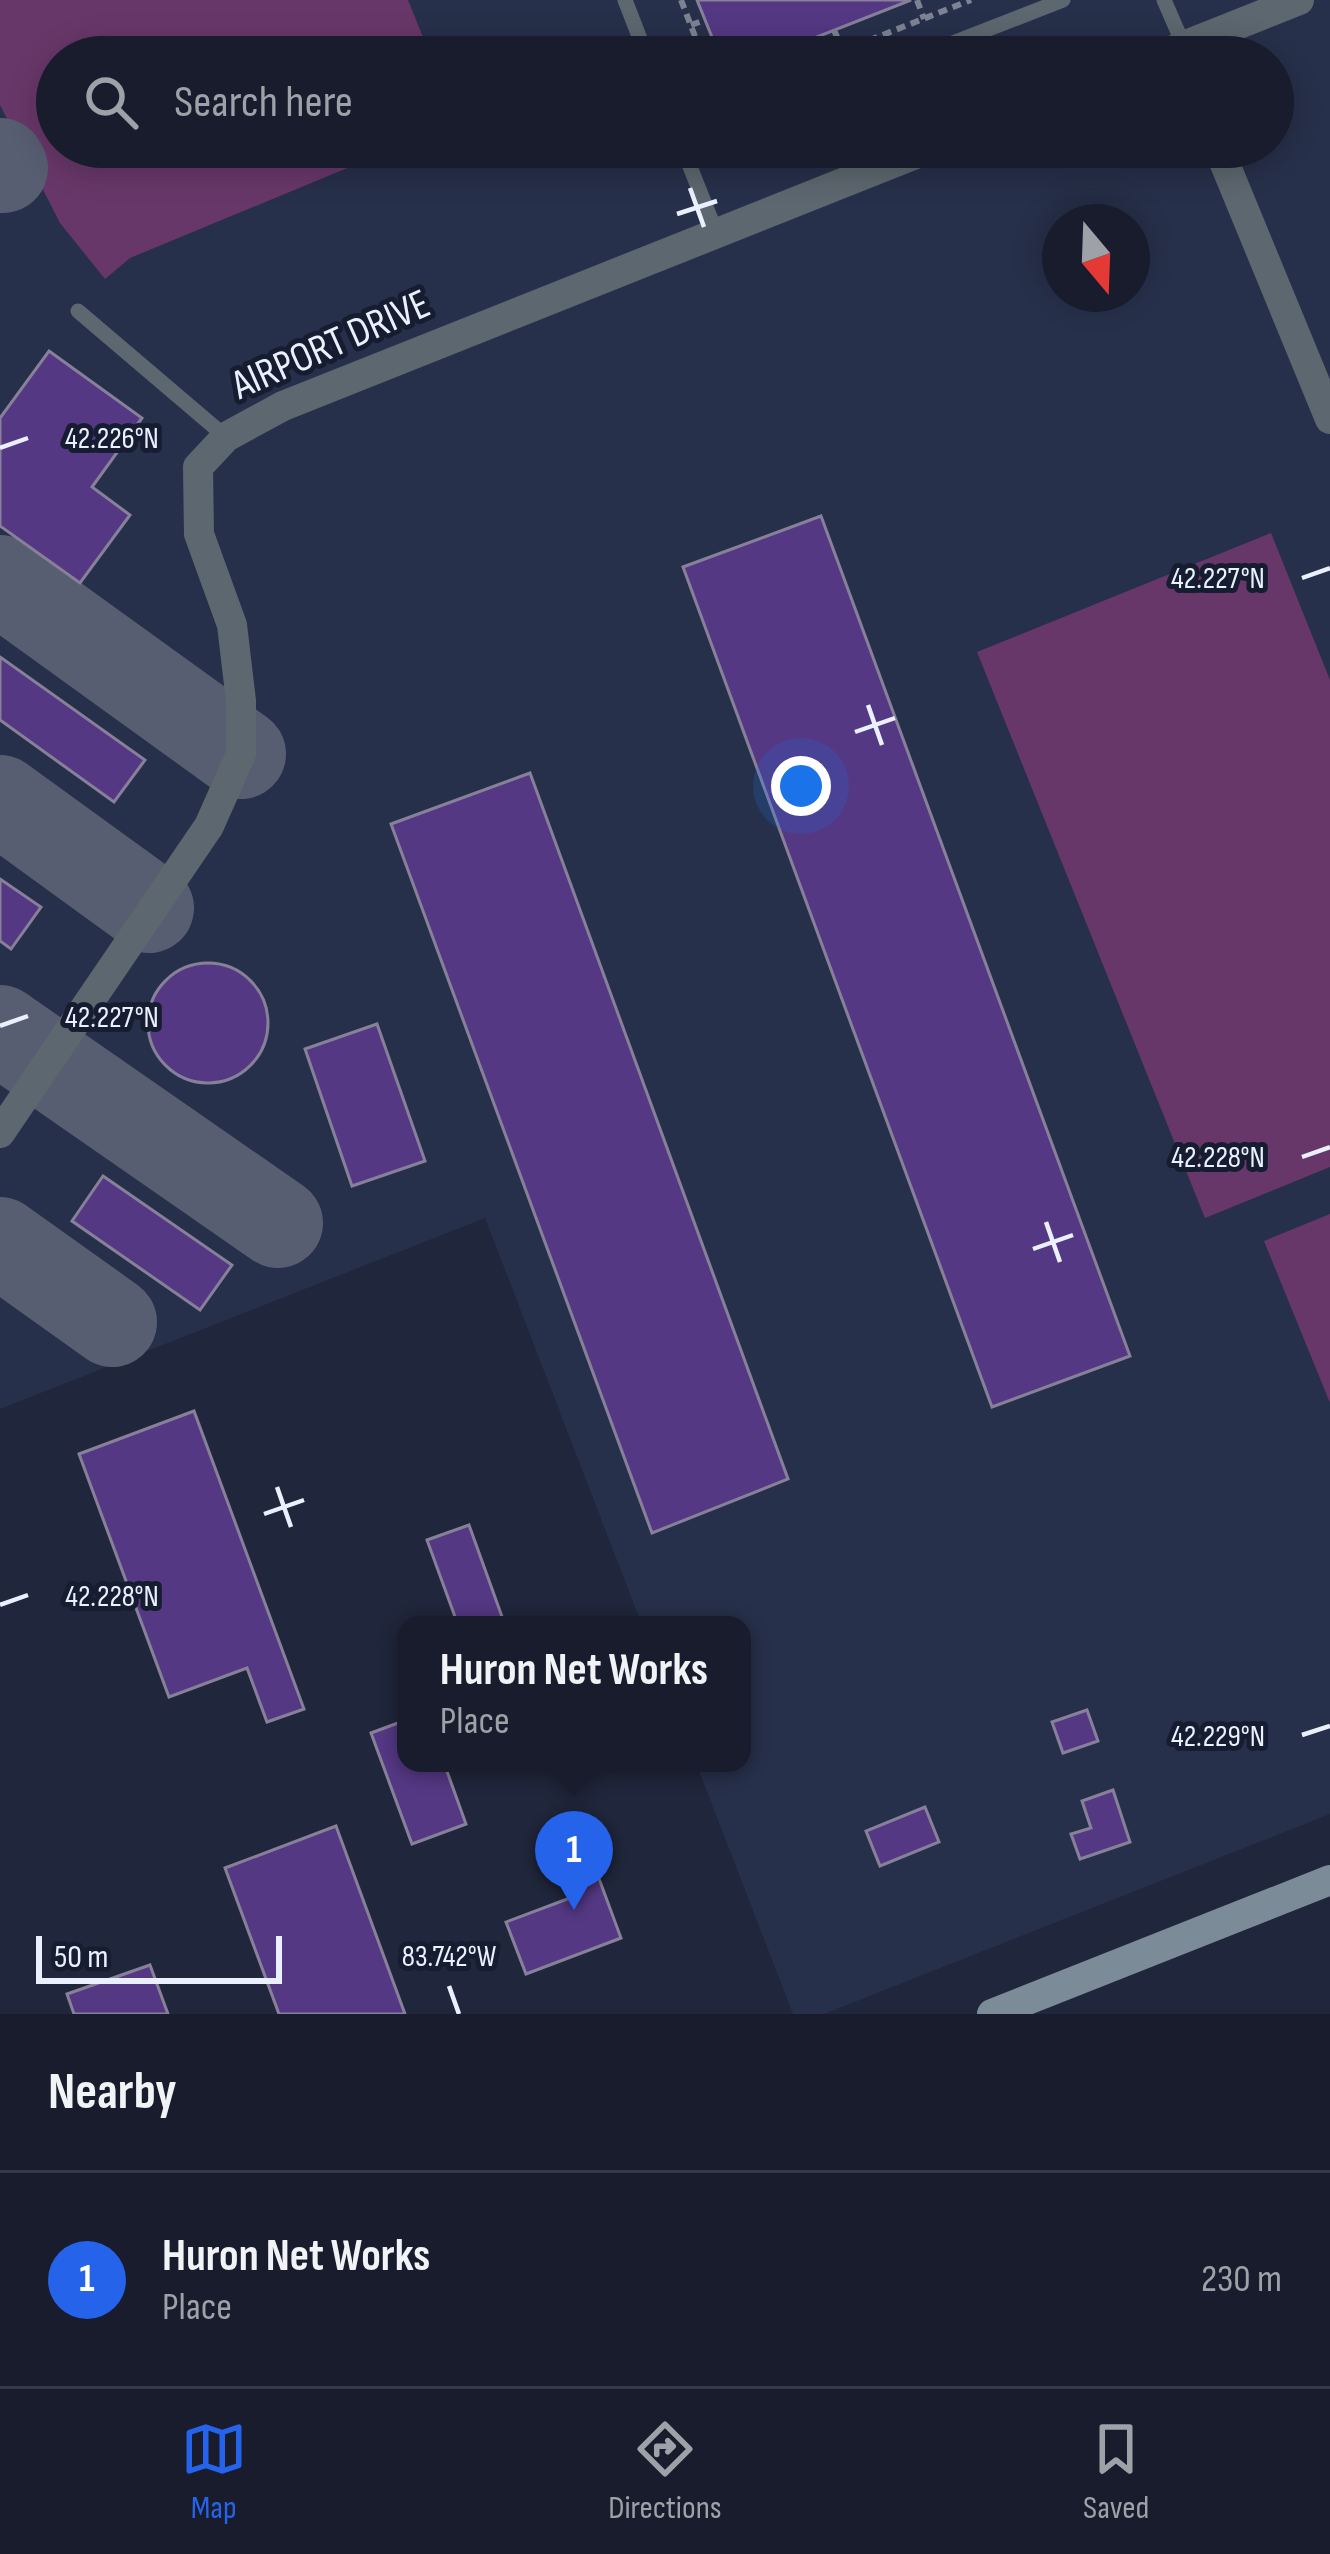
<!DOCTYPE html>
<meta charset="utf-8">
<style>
:root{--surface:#181c2c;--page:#252938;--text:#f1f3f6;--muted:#9fa1a9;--line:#363a48;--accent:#2563eb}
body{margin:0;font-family:"Sofia Sans Condensed",sans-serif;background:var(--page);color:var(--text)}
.compass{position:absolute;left:1042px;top:204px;width:108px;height:108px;border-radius:50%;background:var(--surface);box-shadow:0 6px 30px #0003;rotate:161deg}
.scale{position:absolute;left:36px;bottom:30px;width:246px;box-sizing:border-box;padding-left:12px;border:6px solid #eaf0fe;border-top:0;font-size:33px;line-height:42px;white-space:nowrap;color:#eaf0fe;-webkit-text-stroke:9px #161d30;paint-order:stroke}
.you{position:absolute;left:801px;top:786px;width:42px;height:42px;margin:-30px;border:9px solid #fff;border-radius:50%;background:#1a73e8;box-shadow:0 0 0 18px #1a73e833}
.badge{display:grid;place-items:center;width:78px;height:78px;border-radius:50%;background:var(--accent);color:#fff;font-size:39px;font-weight:700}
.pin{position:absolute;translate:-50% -99px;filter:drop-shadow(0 3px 6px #0008)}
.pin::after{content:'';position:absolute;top:63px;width:42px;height:36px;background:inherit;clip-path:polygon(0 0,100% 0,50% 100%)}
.popup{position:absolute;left:397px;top:1616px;width:354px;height:156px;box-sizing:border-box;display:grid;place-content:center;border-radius:24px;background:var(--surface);filter:drop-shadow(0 3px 9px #0005);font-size:39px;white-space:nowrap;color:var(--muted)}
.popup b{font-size:45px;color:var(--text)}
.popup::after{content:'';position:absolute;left:50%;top:100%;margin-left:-24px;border:24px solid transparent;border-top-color:var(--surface)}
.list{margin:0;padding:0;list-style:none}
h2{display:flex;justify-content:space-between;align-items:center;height:156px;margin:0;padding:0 48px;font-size:51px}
h2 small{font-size:39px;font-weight:400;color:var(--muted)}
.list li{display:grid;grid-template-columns:78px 1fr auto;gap:36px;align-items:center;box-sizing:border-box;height:216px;padding:0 48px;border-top:3px solid var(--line)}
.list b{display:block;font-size:45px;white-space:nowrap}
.list p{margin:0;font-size:39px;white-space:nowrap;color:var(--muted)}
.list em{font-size:39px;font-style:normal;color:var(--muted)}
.icon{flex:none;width:66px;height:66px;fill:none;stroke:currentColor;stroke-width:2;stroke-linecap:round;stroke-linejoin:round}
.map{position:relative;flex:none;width:1330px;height:2014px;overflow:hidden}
.search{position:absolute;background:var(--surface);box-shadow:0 6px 30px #0003;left:36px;right:36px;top:36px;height:132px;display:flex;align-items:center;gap:30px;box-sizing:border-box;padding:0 42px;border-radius:66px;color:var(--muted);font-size:45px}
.sheet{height:372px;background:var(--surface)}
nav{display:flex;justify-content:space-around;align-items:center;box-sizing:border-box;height:168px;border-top:3px solid var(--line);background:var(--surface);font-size:33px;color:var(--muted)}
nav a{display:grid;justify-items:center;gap:6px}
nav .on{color:var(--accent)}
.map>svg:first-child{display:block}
.built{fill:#27304a;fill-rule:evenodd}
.green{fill:#683769}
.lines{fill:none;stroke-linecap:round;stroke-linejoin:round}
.taxiway{stroke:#585e72;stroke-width:90}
.building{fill:#543884;stroke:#878099;stroke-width:3}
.path{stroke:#7d8394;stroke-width:6;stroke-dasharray:9 6;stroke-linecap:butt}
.lane{stroke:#5d676f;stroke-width:15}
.street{stroke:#5d676f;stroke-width:30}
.secondary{stroke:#7b8b98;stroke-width:30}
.ticks{fill:none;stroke:#eaf0fe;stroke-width:4.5}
.labels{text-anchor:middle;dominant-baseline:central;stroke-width:10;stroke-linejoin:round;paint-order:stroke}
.street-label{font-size:42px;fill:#eaf0fe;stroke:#161d30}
.ticks-label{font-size:30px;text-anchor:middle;fill:#eaf0fe;stroke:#161d30;stroke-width:10;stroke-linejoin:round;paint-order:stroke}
</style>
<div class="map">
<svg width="1330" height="2014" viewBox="0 0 1330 2014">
<rect width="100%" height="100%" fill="#20263b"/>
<path class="built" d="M 0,0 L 1330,0 L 1330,1814 L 824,2014 L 793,2014 L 696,1763 L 742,1763 L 742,1625 L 642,1625 L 485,1218 L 0,1409 ZM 57,57 L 1273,57 L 1273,147 L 57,147 ZM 1060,222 L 1132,222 L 1132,294 L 1060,294 Z"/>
<path class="green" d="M 0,0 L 408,0 L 431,57 L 57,57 L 57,147 L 398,147 L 130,258 L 105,279 L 60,223 L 0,105 Z
M 1271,533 L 1330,680 L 1330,1167 L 1205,1218 L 977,652 Z
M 1330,1214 L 1330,1403 L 1264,1241 Z"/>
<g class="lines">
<path class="taxiway" d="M 0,163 L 3,168
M 0,580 L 241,754
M 0,800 L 149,908
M 0,1030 L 278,1223
M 0,1242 L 112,1322"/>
</g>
<path class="building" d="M 697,0 L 911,0 L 766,57 L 720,57 Z
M 49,351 L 142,418 L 92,487 L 130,515 L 80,583 L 0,526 L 0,418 Z
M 821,516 L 1130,1356 L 992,1407 L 683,567 Z
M 0,657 L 145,760 L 114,802 L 0,720 Z
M 530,773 L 788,1479 L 652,1533 L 391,824 Z
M 0,879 L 41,907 L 11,949 L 0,941 Z
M148 1023a60 60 0 1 1 120 0a60 60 0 1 1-120 0Z
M 377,1024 L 425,1161 L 352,1186 L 305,1049 Z
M 103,1176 L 232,1265 L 200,1310 L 72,1221 Z
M 194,1411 L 304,1709 L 267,1722 L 247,1668 L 169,1697 L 79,1454 Z
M 469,1525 L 505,1625 L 458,1625 L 427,1540 Z
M 1087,1710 L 1098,1741 L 1063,1753 L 1052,1722 Z
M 406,1720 L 406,1763 L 444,1763 L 466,1824 L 412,1844 L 371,1733 Z
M 1113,1790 L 1130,1842 L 1080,1859 L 1071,1834 L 1091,1828 L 1082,1801 Z
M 925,1807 L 939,1842 L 880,1866 L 866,1831 Z
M 336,1826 L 405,2014 L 279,2014 L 225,1868 Z
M 581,1830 L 621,1938 L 526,1974 L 506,1922 L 570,1898 L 549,1842 Z
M 150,1965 L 168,2014 L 74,2014 L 67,1994 Z"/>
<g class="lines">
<path class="path" d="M 681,0 L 703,57
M 917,0 L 924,19
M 691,25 L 705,20
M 834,30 L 843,51
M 827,57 L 971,0"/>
<path class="lane" d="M 625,0 L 647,57
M 1164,0 L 1184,46
M 917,57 L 1063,0
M 687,147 L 683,149 L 716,232
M 78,311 L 226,437"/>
<path class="street" d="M 1156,57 L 1299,0
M 1218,147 L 1330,419
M 0,1133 L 209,826 L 241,754 L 241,701 L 232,625 L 199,534 L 198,467 L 226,437 L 283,406 L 933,147"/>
<path class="secondary" d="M 992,2014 L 1330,1880"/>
</g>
<path class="ticks" d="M 690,188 L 704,227M 677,214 L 717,201M 0,448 L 28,438M 1302,578 L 1330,568M 868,705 L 882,745M 855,732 L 895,718M 0,1026 L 28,1016M 1302,1157 L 1330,1147M 1046,1222 L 1060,1262M 1033,1249 L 1073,1235M 277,1487 L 291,1527M 264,1514 L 304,1500M 0,1605 L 28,1595M 1302,1735 L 1330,1726M 449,1986 L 459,2014"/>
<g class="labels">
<g class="street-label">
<text transform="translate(331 345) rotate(-24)">AIRPORT DRIVE</text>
</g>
</g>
<g class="ticks-label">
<text x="112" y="448">42.226°N</text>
<text x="1218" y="588">42.227°N</text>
<text x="112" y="1027">42.227°N</text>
<text x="1218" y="1167">42.228°N</text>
<text x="112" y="1606">42.228°N</text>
<text x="1218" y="1746">42.229°N</text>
<text x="449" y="1966">83.742°W</text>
</g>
</svg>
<svg class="compass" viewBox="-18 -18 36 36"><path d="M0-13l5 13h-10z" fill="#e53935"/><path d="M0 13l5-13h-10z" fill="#9fa1a9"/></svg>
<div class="scale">50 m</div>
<div class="you"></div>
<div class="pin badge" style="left:574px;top:1910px">1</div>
<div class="popup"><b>Huron Net Works</b>Place</div>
<div class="search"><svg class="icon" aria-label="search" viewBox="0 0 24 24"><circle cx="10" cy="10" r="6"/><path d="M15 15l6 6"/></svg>Search here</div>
</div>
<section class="sheet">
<h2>Nearby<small></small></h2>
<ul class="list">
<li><span class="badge">1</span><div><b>Huron Net Works</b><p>Place</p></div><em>230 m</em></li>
</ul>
</section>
<nav>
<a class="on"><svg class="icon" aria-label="map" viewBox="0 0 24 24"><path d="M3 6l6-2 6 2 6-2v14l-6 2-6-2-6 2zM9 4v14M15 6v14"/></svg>Map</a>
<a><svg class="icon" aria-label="directions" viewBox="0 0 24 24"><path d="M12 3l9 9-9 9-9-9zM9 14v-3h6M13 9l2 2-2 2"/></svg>Directions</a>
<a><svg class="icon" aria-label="saved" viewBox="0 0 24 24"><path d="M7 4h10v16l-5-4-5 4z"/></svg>Saved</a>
</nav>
